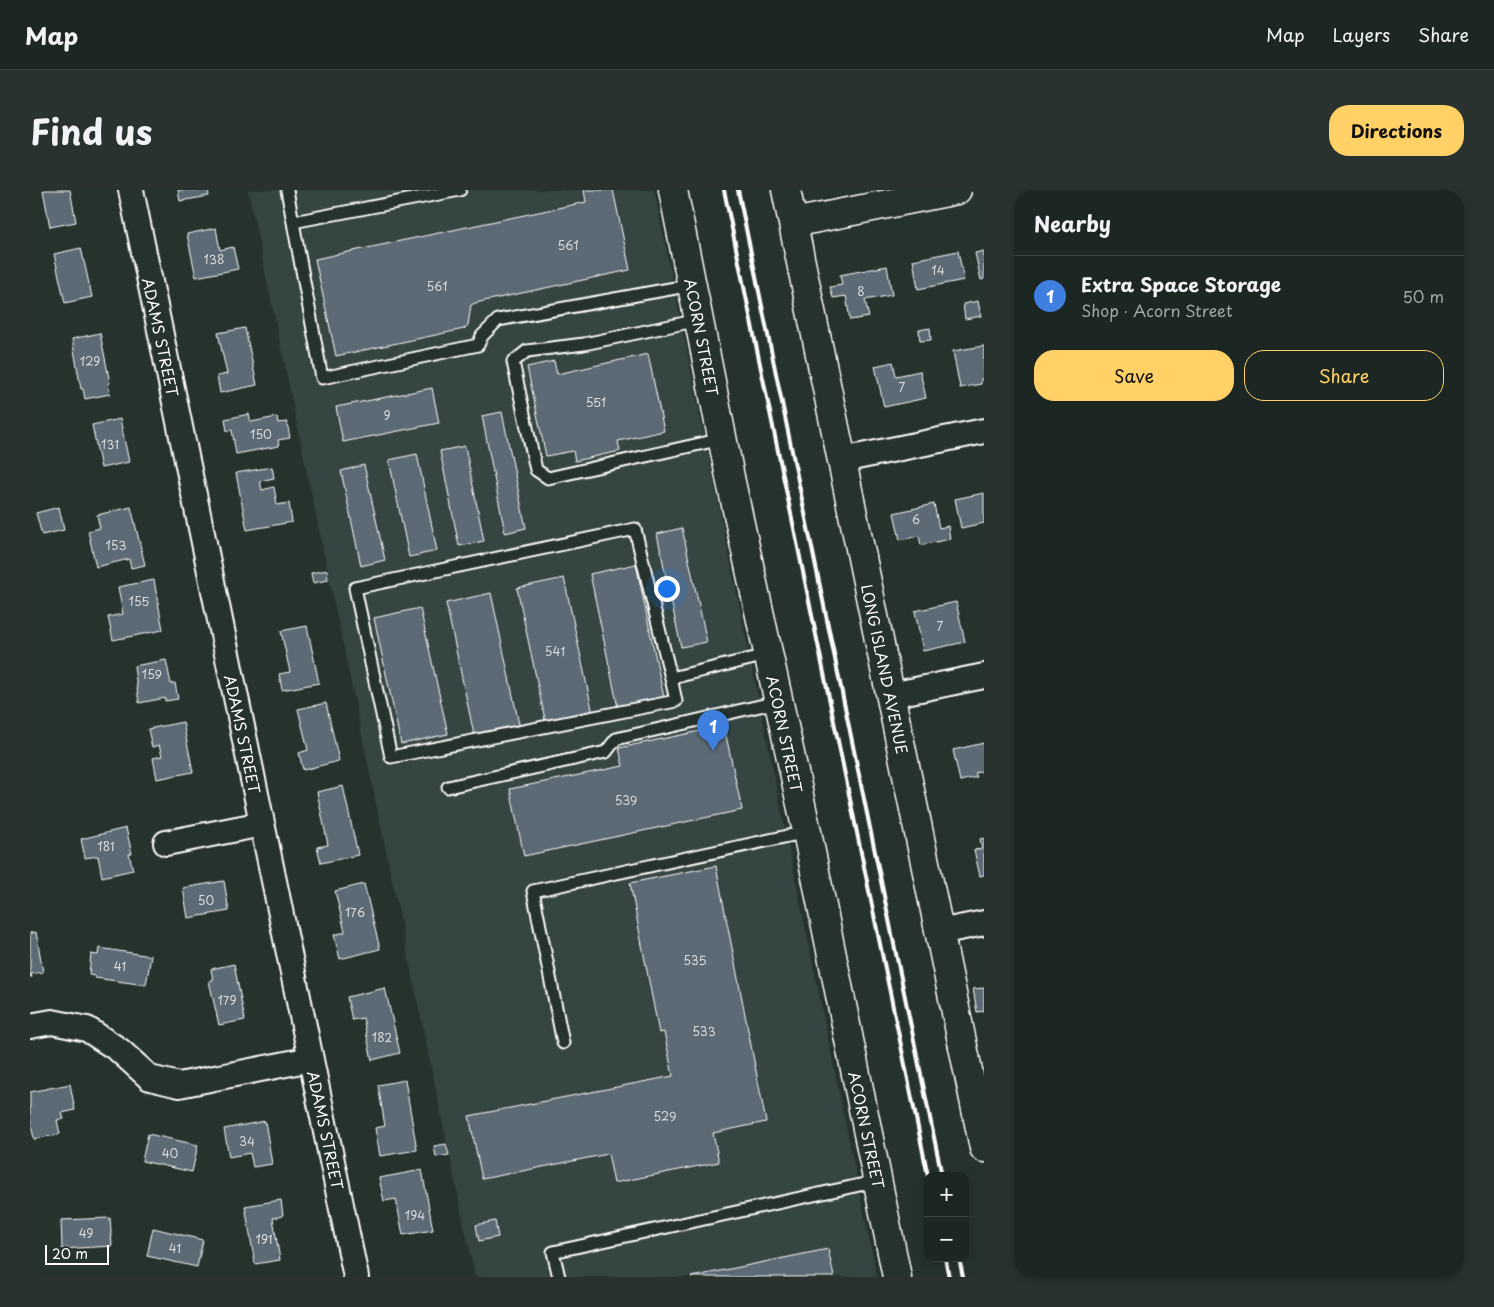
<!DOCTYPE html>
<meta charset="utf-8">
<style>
:root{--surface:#1c2622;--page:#29322f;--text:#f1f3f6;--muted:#a0a5a5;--line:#3a4340;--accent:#ffd166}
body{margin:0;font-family:"Playpen Sans",sans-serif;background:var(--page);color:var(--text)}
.controls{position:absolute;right:15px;bottom:15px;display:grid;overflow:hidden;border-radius:10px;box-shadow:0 2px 8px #0003}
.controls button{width:45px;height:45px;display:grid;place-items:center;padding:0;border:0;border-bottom:1px solid var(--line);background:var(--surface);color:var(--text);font:25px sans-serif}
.scale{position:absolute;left:15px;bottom:12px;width:64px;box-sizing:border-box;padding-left:5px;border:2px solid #fff;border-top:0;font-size:14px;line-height:18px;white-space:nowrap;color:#fff;-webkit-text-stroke:4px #26332d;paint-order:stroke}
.you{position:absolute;left:636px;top:398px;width:18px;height:18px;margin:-12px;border:4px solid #fff;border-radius:50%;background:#1a73e8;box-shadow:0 0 0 8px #1a73e833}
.badge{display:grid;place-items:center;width:32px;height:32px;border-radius:50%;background:var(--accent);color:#fff;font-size:16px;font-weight:700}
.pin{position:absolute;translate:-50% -41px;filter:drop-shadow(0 1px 2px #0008)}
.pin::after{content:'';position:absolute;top:26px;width:18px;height:15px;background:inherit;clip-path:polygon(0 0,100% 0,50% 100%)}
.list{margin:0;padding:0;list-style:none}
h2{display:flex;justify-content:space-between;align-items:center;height:65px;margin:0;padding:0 20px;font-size:21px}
h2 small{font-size:16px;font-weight:400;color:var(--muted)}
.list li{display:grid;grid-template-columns:32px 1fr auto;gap:15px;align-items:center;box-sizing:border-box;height:80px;padding:0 20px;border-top:1px solid var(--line)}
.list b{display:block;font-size:19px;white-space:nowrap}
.list p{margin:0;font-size:16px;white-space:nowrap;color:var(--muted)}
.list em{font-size:16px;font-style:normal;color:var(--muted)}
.actions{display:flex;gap:10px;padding:15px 20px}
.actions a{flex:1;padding:11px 0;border:1px solid var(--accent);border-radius:20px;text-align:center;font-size:18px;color:var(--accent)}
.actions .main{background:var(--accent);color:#111}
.map{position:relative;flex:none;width:954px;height:1087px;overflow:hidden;border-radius:20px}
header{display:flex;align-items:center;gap:30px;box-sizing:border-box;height:70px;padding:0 25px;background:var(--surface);border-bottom:1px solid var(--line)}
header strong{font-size:24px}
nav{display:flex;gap:28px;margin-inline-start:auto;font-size:18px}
.intro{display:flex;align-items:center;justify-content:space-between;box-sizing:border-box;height:120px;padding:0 30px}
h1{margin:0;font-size:35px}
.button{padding:12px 22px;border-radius:20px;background:var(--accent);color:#111;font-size:18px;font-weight:700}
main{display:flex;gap:30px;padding:0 30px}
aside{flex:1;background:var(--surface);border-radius:20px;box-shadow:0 2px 8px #0003}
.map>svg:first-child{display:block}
.built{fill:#364442}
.building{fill:#5b6b74;stroke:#fff}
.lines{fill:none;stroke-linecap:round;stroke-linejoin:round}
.lane-casing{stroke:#fff;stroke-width:15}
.street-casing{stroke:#fff;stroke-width:28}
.secondary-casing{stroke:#fff;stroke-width:31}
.lane{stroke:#26332d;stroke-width:11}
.street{stroke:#26332d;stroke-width:24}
.secondary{stroke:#26332d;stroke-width:28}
.rail{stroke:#fff;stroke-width:4}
.labels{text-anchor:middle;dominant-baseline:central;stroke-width:5;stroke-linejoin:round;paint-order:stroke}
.number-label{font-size:12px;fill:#d6dadc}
.street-label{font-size:15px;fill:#fff;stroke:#26332d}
</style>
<header>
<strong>Map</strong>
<nav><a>Map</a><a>Layers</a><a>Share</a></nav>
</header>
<div class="intro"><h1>Find us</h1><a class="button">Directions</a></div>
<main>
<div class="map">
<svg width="954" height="1087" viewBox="0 0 954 1087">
<rect width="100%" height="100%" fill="#26332d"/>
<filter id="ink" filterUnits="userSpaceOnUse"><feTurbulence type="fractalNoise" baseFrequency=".02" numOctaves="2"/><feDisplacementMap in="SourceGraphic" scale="10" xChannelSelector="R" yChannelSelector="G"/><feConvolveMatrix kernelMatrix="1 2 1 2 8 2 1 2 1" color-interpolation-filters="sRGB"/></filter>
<g filter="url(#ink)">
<path class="built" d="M 218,0 L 624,0 L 847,1087 L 445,1087 Z"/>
<path class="building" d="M 13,0 L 40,0 L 46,32 L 20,37 Z
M 148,0 L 178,0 L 179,6 L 150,11 Z
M 554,0 L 583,0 L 600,80 L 445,113 L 441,115 L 438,135 L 434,139 L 306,166 L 285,69 L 556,12 Z
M 186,38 L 190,60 L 203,57 L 208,79 L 166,87 L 157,44 Z
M 51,58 L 62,107 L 35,113 L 24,64 Z
M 928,61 L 934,90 L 888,99 L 883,70 Z
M 954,61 L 954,89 L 951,90 L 945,63 Z
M 857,76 L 862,105 L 835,110 L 839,127 L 820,130 L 816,106 L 803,108 L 800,97 L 812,95 L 810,85 Z
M 948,111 L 951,126 L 935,129 L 933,114 Z
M 215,138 L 227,195 L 190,203 L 187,186 L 197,184 L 188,143 Z
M 900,138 L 901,150 L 890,151 L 889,140 Z
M 70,143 L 80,193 L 78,193 L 80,204 L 55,209 L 53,199 L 51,199 L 42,149 Z
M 954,156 L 954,188 L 951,189 L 951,194 L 930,198 L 923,161 Z
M 618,164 L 634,241 L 588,251 L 590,261 L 545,271 L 543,261 L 516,266 L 497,177 L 524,171 L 527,184 Z
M 863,172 L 866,186 L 890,181 L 896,208 L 854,217 L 845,176 Z
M 402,198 L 409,233 L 313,252 L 306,217 Z
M 472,222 L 496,338 L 475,343 L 452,226 Z
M 219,224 L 221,232 L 247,227 L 248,233 L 257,232 L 260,248 L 248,250 L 249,256 L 206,264 L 202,240 L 197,241 L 195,229 Z
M 90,229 L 99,272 L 71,278 L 62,235 Z
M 435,256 L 454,351 L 429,356 L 410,261 Z
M 387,264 L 407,361 L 379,367 L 359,270 Z
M 334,275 L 355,370 L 331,376 L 311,281 Z
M 242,277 L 244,288 L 230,291 L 232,300 L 244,297 L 247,315 L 259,313 L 262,332 L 217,340 L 206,283 Z
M 954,303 L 954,333 L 931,338 L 925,309 Z
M 904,314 L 909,338 L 918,336 L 920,349 L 891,355 L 889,346 L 870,350 L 864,323 Z
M 29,317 L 34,340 L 12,345 L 6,323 Z
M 101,317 L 115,375 L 101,378 L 99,369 L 66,377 L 58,341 L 70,338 L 67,325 Z
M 652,338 L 677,452 L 651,457 L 627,344 Z
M 606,374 L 634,508 L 588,518 L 560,384 Z
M 297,380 L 298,390 L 283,393 L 281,383 Z
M 534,388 L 563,524 L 516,534 L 487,398 Z
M 124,390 L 133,440 L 83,450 L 78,427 L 93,424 L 88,397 Z
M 461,403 L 490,539 L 445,549 L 416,413 Z
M 926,412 L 935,452 L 893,461 L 885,421 Z
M 390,418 L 418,544 L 371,554 L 344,428 Z
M 277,436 L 289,493 L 252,500 L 249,484 L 260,482 L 251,441 Z
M 136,470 L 141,494 L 145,493 L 148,509 L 135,511 L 135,508 L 109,513 L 104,476 Z
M 296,513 L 309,571 L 273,580 L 269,563 L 278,560 L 268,519 Z
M 153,532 L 163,582 L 127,589 L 123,568 L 132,566 L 129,555 L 122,557 L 118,539 Z
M 694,536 L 712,620 L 494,666 L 480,599 L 593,576 L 589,558 Z
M 954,553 L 954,581 L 945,583 L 947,587 L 930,591 L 923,560 Z
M 313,596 L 328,665 L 291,673 L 287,657 L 298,655 L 287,602 Z
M 96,638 L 102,664 L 99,664 L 103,680 L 72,687 L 68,666 L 55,668 L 51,649 Z
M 954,648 L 954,685 L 950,686 L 944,660 L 952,659 L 950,649 Z
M 686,676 L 736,932 L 683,943 L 689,972 L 584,993 L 578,964 L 452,989 L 439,926 L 643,886 L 634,842 L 629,843 L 600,693 Z
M 194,691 L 199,721 L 158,728 L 153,698 Z
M 334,694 L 350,759 L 310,769 L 304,745 L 315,742 L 305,701 Z
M 6,742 L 13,782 L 1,784 L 2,787 L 0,787 L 0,743 Z
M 69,758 L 121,766 L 116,795 L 65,788 L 65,786 L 59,785 L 61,764 L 68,765 Z
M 204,774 L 215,830 L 189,835 L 179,791 L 183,790 L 181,779 Z
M 355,798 L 370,863 L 342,870 L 333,828 L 322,830 L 317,807 Z
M 954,798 L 954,821 L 947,822 L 943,799 Z
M 375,890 L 387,960 L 350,966 L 345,938 L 355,936 L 348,895 Z
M 40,894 L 45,920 L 32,923 L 34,929 L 27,930 L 30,944 L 4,949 L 0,928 L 0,902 Z
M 235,931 L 242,974 L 223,977 L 220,963 L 199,967 L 194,939 Z
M 118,944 L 168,955 L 162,982 L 112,971 Z
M 416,954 L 419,965 L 406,967 L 404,956 Z
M 392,980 L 403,1040 L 373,1045 L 366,1009 L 354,1011 L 349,988 Z
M 251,1010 L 253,1026 L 243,1028 L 250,1070 L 225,1074 L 215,1016 Z
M 80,1028 L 82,1056 L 32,1059 L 31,1030 Z
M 465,1031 L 468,1047 L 449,1051 L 446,1035 Z
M 123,1038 L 173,1050 L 167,1077 L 117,1066 Z
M 798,1059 L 804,1087 L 661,1087 Z"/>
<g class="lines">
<defs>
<path id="lane" d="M 257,0 L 292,188 L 448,155 L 452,146 L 468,130 L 662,95
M 263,32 L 430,0
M 669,130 L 554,154 L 497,161 L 483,172 L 506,280 L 518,288 L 692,249
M 641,488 L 605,339 L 325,398 L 361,567 L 646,511 L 641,488 L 737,465
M 418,597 L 576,562 L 586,549 L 747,512
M 533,853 L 503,701 L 777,642
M 529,1087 L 523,1062 L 848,991"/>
<path id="street" d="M 101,0 L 326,1087
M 812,270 L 954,241
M 861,505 L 954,486
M 136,653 L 232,634
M 909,742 L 954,733
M 0,836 L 22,832 L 57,839 L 89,860 L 120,888 L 149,895 L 281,869"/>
<path id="secondary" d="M 643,0 L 701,292 L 777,642 L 867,1087
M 756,0 L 954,958
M 763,33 L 927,0"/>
</defs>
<use href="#lane" class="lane-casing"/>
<use href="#street" class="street-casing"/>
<use href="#secondary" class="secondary-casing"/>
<use href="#lane" class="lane"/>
<use href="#street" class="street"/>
<use href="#secondary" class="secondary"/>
<path class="rail" d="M 694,0 L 898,986
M 708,0 L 912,986
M 915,1068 L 919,1087
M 929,1068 L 933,1087"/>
</g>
</g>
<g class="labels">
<g class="number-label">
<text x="538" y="55">561</text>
<text x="184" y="69">138</text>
<text x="908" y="80">14</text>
<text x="407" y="96">561</text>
<text x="831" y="101">8</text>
<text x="60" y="171">129</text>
<text x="872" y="197">7</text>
<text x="566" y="212">551</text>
<text x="357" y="225">9</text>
<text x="231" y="244">150</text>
<text x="80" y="254">131</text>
<text x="886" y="329">6</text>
<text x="86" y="355">153</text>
<text x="109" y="411">155</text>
<text x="910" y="436">7</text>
<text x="525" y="461">541</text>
<text x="122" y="484">159</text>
<text x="596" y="610">539</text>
<text x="76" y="656">181</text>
<text x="176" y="710">50</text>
<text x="325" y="722">176</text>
<text x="665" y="770">535</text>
<text x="90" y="776">41</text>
<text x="197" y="810">179</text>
<text x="674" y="841">533</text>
<text x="352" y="847">182</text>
<text x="635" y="926">529</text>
<text x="217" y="951">34</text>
<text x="140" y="963">40</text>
<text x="385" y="1025">194</text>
<text x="56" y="1043">49</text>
<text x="234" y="1049">191</text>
<text x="145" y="1058">41</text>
</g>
<g class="street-label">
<text transform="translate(131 147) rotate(78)">ADAMS STREET</text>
<text transform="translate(672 147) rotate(79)">ACORN STREET</text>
<text transform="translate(855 479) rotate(78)">LONG ISLAND AVENUE</text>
<text transform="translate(213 544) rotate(78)">ADAMS STREET</text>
<text transform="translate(755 544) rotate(78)">ACORN STREET</text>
<text transform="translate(296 940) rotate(78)">ADAMS STREET</text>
<text transform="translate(837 940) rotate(78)">ACORN STREET</text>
</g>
</g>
</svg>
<div class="controls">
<button>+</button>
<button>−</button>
</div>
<div class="scale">20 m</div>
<div class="you"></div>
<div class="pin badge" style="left:683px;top:561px;background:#3f7fe0">1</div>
</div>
<aside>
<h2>Nearby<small></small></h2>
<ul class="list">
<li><span class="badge" style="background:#3f7fe0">1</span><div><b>Extra Space Storage</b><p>Shop · Acorn Street</p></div><em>50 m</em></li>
</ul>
<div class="actions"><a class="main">Save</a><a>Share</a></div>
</aside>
</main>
